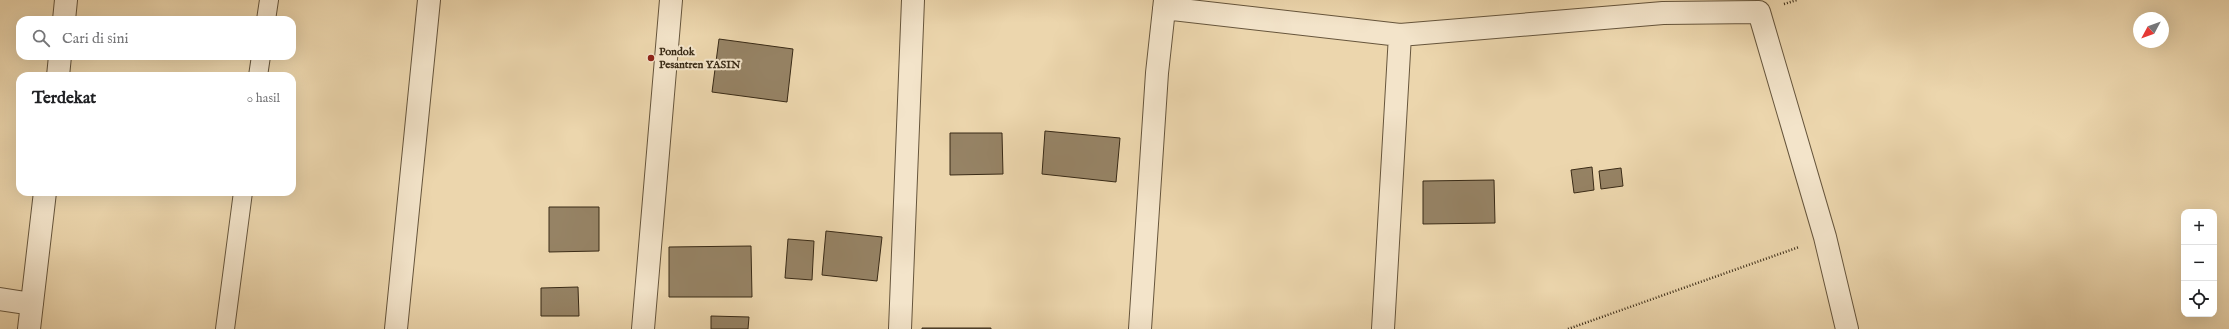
<!DOCTYPE html>
<html lang="id">
<meta charset="utf-8">
<style>
:root{--surface:#fff;--page:#f6f6f6;--text:#202124;--muted:#757577;--line:#e0e0e0}
body{margin:0;font-family:"IM FELL English",serif;background:var(--page);color:var(--text)}
.controls{position:absolute;right:12px;bottom:12px;display:grid;overflow:hidden;border-radius:8px;box-shadow:0 4px 16px #0002}
.controls button{width:36px;height:36px;display:grid;place-items:center;padding:0;border:0;border-bottom:1px solid var(--line);background:var(--surface);color:var(--text);font:20px sans-serif}
.compass{position:absolute;left:2133px;top:12px;width:36px;height:36px;border-radius:50%;background:var(--surface);box-shadow:0 4px 16px #0002;rotate:229deg}
.list{margin:0;padding:0;list-style:none}
h2{display:flex;justify-content:space-between;align-items:center;height:52px;margin:0;padding:0 16px;font-size:17px}
h2 small{font-size:13px;font-weight:400;color:var(--muted)}
.icon{flex:none;width:22px;height:22px;fill:none;stroke:currentColor;stroke-width:2;stroke-linecap:round;stroke-linejoin:round}
.map{position:relative;flex:none;width:2229px;height:329px;overflow:hidden}
.search{position:absolute;background:var(--surface);box-shadow:0 4px 16px #0002;left:16px;top:16px;width:280px;height:44px;display:flex;align-items:center;gap:10px;box-sizing:border-box;padding:0 14px;border-radius:12px;color:var(--muted);font-size:15px}
.panel{position:absolute;background:var(--surface);box-shadow:0 4px 16px #0002;left:16px;top:72px;width:280px;height:124px;border-radius:12px}
.map>svg:first-child{display:block}
.building{fill:#968365;stroke:#392a16}
.lines{fill:none;stroke-linecap:round;stroke-linejoin:round}
.lane-casing{stroke:#66553c;stroke-width:20}
.street-casing{stroke:#66553c;stroke-width:24}
.path{stroke:#392a16;stroke-width:2.5;stroke-dasharray:1 2;stroke-linecap:butt}
.lane{stroke:#f3e4ca;stroke-width:18}
.street{stroke:#f3e4ca;stroke-width:22}
.poi-dot{fill:#8f2418;stroke:#f3e4ca;stroke-width:1.5}
.labels{text-anchor:middle;dominant-baseline:central;stroke-width:4;stroke-linejoin:round;paint-order:stroke}
.poi-label{font-size:11px;font-weight:bold;fill:#392a16;stroke:#f3e4ca;text-anchor:start}
</style>
<div class="map">
<svg width="2229" height="329" viewBox="0 0 2229 329">
<rect width="100%" height="100%" fill="#ecd6ad"/>
<filter id="stains"><feTurbulence type="fractalNoise" baseFrequency=".005" numOctaves="4"/><feColorMatrix values="0 0 0 0 .2 0 0 0 0 .09 0 0 0 0 .02 0 0 0 .5 -.17"/></filter>
<radialGradient id="worn" r=".72"><stop offset=".6" stop-color="#630" stop-opacity="0"/><stop offset="1" stop-color="#630" stop-opacity=".3"/></radialGradient>
<path class="building" d="M 719,39 L 793,49 L 787,102 L 712,92 Z
M 1045,131 L 1120,138 L 1116,182 L 1042,174 Z
M 950,133 L 1002,133 L 1003,174 L 950,175 Z
M 1592,167 L 1594,190 L 1574,193 L 1571,170 Z
M 1621,168 L 1623,186 L 1601,189 L 1599,171 Z
M 1494,180 L 1495,223 L 1423,224 L 1423,181 Z
M 549,207 L 599,207 L 599,251 L 549,252 Z
M 826,231 L 882,237 L 877,281 L 822,275 Z
M 788,239 L 814,241 L 812,280 L 785,278 Z
M 751,246 L 752,297 L 669,297 L 669,247 Z
M 578,287 L 579,316 L 541,316 L 541,288 Z
M 711,316 L 749,317 L 748,329 L 711,329 Z
M 922,328 L 991,328 L 991,329 L 922,329 Z"/>
<g class="lines">
<defs>
<path id="lane" d="M 266,20 L 269,0
M 258,76 L 261,56
M 225,329 L 243,192"/>
<path id="street" d="M 1164,8 L 1400,35 L 1663,13 L 1759,12 L 1825,237 L 1847,329
M 64,20 L 66,0
M 58,76 L 60,56
M 0,299 L 32,304
M 29,329 L 45,192
M 396,329 L 429,0
M 643,329 L 671,0
M 900,329 L 913,0
M 1140,329 L 1157,73 L 1165,0
M 1383,329 L 1400,35"/>
</defs>
<use href="#lane" class="lane-casing"/>
<use href="#street" class="street-casing"/>
<path class="path" d="M 1784,4 L 1797,0
M 1568,329 L 1799,247"/>
<use href="#lane" class="lane"/>
<use href="#street" class="street"/>
</g>
<circle class="poi-dot" cx="651" cy="58" r="4"/>
<g class="labels">
<g class="poi-label">
<text x="659" y="52">Pondok<tspan x="659" dy="13">Pesantren YASIN</tspan></text>
</g>
</g>
<rect width="100%" height="100%" filter="url(#stains)"/>
<rect width="100%" height="100%" fill="url(#worn)"/>
</svg>
<div class="controls">
<button>+</button>
<button>−</button>
<button><svg class="icon" aria-label="locate" viewBox="0 0 24 24"><circle cx="12" cy="12" r="6"/><path d="M12 2v4M12 18v4M2 12h4M18 12h4"/></svg></button>
</div>
<svg class="compass" viewBox="-18 -18 36 36"><path d="M0-13l5 13h-10z" fill="#e53935"/><path d="M0 13l5-13h-10z" fill="#757577"/></svg>
<div class="search"><svg class="icon" aria-label="search" viewBox="0 0 24 24"><circle cx="10" cy="10" r="6"/><path d="M15 15l6 6"/></svg>Cari di sini</div>
<section class="panel">
<h2>Terdekat<small>0 hasil</small></h2>
<ul class="list">
</ul>
</section>
</div>
